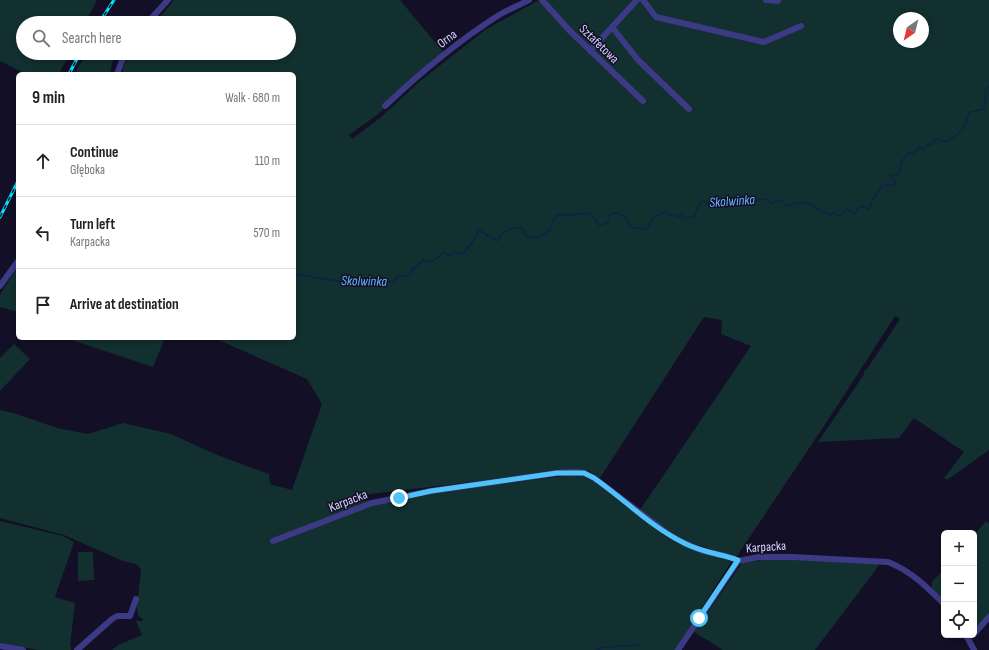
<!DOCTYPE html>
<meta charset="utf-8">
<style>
:root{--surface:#fff;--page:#f2f2f2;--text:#222;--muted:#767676;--line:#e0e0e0}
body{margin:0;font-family:"Sofia Sans Condensed",sans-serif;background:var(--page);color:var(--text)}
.controls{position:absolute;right:12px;bottom:12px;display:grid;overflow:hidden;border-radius:6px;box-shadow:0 2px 6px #0003}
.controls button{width:36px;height:36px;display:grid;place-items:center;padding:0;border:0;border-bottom:1px solid var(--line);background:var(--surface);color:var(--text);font:20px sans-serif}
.compass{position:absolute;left:893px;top:12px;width:36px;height:36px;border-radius:50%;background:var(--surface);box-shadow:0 2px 6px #0003;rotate:215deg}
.stop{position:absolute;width:12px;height:12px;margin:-9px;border:3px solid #4fc3f7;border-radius:50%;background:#fff}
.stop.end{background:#4fc3f7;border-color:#fff;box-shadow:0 1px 4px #0008}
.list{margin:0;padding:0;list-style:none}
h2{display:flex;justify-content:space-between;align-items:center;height:52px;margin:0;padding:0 16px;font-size:17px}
h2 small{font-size:13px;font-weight:400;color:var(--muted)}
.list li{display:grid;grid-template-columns:26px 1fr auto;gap:12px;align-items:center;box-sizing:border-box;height:72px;padding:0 16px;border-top:1px solid var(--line)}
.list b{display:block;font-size:15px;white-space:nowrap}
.list p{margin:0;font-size:13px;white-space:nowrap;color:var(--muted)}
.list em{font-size:13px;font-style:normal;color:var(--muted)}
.icon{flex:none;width:22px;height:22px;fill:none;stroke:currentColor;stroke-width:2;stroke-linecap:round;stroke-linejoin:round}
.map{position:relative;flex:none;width:989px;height:650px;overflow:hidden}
.search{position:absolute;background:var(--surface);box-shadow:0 2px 6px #0003;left:16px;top:16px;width:280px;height:44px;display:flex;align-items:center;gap:10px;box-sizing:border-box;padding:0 14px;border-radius:22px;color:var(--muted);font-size:15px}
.panel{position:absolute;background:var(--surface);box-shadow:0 2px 6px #0003;left:16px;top:72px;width:280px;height:268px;border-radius:6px}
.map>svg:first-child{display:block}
.green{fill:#12302f;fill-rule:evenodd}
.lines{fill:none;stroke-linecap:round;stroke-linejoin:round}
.stream{stroke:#0c2248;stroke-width:1.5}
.minor{stroke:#3d3a85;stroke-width:6}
.rail-casing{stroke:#00e5ff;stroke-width:3}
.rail{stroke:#130f26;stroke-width:1.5;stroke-dasharray:4.5;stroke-linecap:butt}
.route{stroke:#4fc3f7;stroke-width:5}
.labels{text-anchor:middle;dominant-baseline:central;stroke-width:3;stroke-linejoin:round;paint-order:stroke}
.street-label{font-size:13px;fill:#d9d4ff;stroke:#130f26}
.water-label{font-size:14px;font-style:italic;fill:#62b6ff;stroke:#130f26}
</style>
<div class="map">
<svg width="989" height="650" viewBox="0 0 989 650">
<rect width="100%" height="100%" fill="#130f26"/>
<path class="green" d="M 0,0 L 97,0 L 85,23 L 23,23 L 23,53 L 70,53 L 59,74 L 26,74 L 0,61 Z
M 174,0 L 400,0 L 444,53 L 377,115 L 349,135 L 352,139 L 380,118 L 419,82 L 485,30 L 539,0 L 989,0 L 989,450 L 947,480 L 944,478 L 964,452 L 914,418 L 899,438 L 818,442 L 863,376 L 865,369 L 867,369 L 900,319 L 895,316 L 830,417 L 737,556 L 732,556 L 688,542 L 669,531 L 640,510 L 751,346 L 721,334 L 722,320 L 704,317 L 600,478 L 589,471 L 575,470 L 353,496 L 354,502 L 571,475 L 583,476 L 594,482 L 665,536 L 698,551 L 725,559 L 731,562 L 675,650 L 112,650 L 118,645 L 142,635 L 136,621 L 142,621 L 143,619 L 138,616 L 137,607 L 141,569 L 136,564 L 123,561 L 64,535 L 0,518 L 0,410 L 17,414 L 57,428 L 88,434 L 123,423 L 171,434 L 217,455 L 269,474 L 270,484 L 292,490 L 322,404 L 307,379 L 214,338 L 294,338 L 294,74 L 123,74 L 123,68 L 130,53 L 289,53 L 289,23 L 155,23 ZM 899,18 L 923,18 L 923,42 L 899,42 Z
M 88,53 L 94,53 L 113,59 L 110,74 L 75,74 L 84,57 Z
M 16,269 L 18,270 L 18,312 L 0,307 L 0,295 Z
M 66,338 L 165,338 L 153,367 Z
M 14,344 L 30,359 L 0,391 L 0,358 Z
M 0,521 L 63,536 L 74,542 L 55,597 L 75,603 L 70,645 L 71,646 L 71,650 L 38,650 L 0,643 Z
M 986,521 L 989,523 L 989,614 L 974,631 L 974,535 Z
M 78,552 L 93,552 L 94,580 L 78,581 Z
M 764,560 L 809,560 L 880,564 L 815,650 L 723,650 L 694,632 L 742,563 Z
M 944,569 L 944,602 L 932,590 L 932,582 Z"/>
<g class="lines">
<path class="stream" d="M 294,274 L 343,282 L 394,282 L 397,277 L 411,275 L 412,268 L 415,269 L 423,260 L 432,262 L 444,252 L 450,256 L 454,252 L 463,254 L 471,244 L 479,230 L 497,241 C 504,230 510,228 522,228 L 526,236 L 534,238 L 542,235 L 545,235 L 548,230 L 552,230 L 551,224 L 557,215 L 573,215 L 590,213 L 599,225 L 604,224 L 609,221 L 610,215 L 614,213 C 624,214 628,217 630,227 L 646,229 L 649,227 C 651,215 657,217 666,211 L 670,216 L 673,214 L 677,217 L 682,215 L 685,218 L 693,217 L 696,212 L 700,203 L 704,201 L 708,204 L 716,204 L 724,200 L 728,204 L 740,198 L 743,201 L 748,202 L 749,197 L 752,197 L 756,200 L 767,199 L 772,203 L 780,200 L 788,206 C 802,200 809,201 820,211 L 825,212 L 830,215 L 834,212 L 838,216 L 847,209 L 855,214 L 860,206 L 869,209 L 872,201 L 883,184 L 891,186 L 896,183 L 891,175 L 899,174 L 901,162 L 910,152 L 914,153 L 919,147 L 924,150 L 928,143 L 931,146 L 935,139 L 947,142 L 962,131 L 970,112 L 984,109 L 986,89 L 989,87
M 597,650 L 605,647 L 640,645"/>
<path class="minor" d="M 542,0 L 569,30 L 643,101
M 643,0 L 656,17 L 764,42 L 801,26
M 766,0 L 778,1
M 147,23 L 168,0
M 612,27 L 638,60 L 689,109
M 590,51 L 637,0
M 117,74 L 125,53
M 385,106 C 420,73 458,41 499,15 C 509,9 520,5 529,0
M 0,286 L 18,261
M 273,541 L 372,503 L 431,491 L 557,473 L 574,472 L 584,473 L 594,478 L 667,533 L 684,543 L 703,551 L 726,556 L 738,561 L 759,557 L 793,557 L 888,562 C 911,571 927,587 944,604
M 974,634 L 989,617
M 966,635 L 974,650
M 0,646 L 23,650
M 77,650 L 112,619 L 117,616 L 130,616 L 136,599
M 678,650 L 738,561"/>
<defs>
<path id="rail" d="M 99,23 L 114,0
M 69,74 L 80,53
M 0,217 L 18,181"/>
</defs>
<use href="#rail" class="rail-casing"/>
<use href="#rail" class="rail"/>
</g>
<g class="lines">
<path class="route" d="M 399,498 L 431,491 L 557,473 L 584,473 L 594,478 C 624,499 651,527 684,543 C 701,552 720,554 738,560 L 699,618"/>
</g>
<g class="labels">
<g class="street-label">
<text transform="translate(447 39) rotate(-37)">Orna</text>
<text transform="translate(599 44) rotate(44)">Sztafetowa</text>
<text transform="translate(348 501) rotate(-21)">Karpacka</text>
<text transform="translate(766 547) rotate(-4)">Karpacka</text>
</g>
<g class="water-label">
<text transform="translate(732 201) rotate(-4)">Skolwinka</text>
<text transform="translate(364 281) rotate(1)">Skolwinka</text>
</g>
</g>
</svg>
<div class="controls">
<button>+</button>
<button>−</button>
<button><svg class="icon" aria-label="locate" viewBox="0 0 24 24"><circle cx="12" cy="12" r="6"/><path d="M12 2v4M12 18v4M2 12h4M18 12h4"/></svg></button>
</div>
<svg class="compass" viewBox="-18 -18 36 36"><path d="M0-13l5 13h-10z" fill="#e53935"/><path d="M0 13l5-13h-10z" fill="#767676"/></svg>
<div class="stop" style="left:699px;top:618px"></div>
<div class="stop end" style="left:399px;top:498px"></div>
<div class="search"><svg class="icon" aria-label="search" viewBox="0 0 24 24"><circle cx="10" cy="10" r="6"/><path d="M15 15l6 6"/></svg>Search here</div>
<section class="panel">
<h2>9 min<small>Walk · 680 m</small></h2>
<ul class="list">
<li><svg class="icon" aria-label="ahead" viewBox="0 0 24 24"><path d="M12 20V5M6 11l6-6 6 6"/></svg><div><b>Continue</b><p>Głęboka</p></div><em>110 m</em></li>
<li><svg class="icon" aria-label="left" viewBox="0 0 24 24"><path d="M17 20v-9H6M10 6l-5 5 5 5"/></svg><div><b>Turn left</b><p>Karpacka</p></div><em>570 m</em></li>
<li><svg class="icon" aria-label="arrive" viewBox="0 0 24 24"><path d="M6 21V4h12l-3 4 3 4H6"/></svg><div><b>Arrive at destination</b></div></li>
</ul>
</section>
</div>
